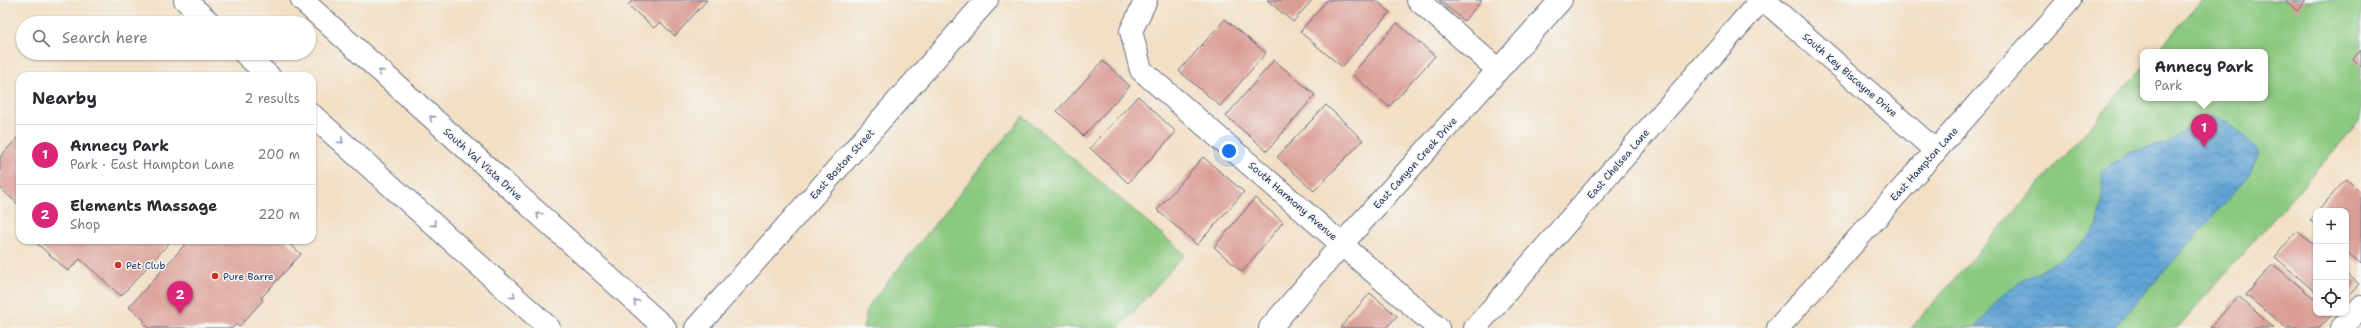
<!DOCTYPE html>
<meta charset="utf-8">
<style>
:root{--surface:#fff;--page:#f7f7f7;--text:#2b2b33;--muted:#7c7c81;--line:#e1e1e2;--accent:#db2777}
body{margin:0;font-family:"Shantell Sans",sans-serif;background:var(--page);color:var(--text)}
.controls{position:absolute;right:12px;bottom:12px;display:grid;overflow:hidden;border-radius:8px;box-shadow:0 1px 3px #0004}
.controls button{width:36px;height:36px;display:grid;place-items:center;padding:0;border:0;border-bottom:1px solid var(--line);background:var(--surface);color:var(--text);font:20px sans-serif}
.you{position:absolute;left:1229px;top:151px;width:14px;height:14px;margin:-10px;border:3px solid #fff;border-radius:50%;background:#1a73e8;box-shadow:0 0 0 6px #1a73e833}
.badge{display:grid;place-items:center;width:26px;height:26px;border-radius:50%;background:var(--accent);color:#fff;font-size:13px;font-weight:700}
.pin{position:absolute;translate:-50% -33px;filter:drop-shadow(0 1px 2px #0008)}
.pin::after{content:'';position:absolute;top:21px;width:14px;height:12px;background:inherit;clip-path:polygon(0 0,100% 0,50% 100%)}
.popup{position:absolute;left:2140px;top:49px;width:128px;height:52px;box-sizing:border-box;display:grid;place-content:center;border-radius:8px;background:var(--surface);filter:drop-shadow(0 1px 3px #0005);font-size:13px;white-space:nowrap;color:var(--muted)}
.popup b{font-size:15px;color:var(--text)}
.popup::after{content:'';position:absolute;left:50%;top:100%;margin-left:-8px;border:8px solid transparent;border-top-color:var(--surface)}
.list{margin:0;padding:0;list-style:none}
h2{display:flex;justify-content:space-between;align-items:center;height:52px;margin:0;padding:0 16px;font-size:17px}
h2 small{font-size:13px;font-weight:400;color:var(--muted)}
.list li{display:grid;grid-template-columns:26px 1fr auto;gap:12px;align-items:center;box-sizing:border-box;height:60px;padding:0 16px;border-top:1px solid var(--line)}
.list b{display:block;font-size:15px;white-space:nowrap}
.list p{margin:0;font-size:13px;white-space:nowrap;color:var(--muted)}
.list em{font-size:13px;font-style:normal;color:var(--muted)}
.icon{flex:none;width:22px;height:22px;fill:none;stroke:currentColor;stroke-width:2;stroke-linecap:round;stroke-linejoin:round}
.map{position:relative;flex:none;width:2361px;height:328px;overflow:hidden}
.search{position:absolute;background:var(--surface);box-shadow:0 1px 3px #0004;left:16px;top:16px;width:300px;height:44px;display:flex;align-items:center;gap:10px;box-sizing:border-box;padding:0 14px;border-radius:22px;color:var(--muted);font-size:15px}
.panel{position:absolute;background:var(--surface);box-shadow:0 1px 3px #0004;left:16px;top:72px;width:300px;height:172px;border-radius:12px}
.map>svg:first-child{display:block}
.green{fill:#8ac97f;stroke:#527c6e}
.water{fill:url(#water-waves);stroke:#3e6999}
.building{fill:#da9d94}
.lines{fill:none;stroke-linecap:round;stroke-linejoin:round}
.minor-casing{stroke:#666d82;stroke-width:24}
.major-casing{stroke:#666d82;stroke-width:24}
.minor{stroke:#fff;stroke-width:22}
.major{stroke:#fff;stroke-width:22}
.oneway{stroke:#8d97ae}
.poi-dot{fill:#c8321e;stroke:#f6f6f2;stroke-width:1.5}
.labels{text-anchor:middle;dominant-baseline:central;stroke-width:3;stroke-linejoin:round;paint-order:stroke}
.street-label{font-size:10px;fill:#1b2f5e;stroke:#f6f6f2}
.poi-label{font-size:10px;fill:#1b2f5e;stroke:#f6f6f2;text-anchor:start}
</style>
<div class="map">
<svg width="2361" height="328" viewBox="0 0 2361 328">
<defs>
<pattern id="water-waves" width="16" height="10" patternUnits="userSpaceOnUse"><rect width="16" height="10" fill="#60a3d4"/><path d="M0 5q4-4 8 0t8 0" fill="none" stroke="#4e85af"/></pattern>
</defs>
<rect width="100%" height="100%" fill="#f6f6f2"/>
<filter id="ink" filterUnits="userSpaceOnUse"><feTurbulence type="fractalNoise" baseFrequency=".025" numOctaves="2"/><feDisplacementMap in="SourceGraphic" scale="8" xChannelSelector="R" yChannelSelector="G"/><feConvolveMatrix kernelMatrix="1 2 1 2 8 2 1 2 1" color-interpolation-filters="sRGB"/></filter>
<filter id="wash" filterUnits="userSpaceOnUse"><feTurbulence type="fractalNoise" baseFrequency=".012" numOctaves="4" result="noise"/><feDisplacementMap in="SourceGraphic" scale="16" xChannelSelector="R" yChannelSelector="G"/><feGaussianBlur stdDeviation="0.9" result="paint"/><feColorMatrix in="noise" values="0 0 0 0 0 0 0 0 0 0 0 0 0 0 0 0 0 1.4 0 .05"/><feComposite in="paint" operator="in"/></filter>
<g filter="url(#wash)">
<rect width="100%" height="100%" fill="#f2dfc4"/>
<path class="green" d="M 2202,0 L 2361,0 L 2361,120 L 2177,328 L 1911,328 L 2143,67 L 2143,98 L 2265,98 L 2265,52 L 2156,52 Z
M 1023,116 L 1185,254 L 1119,328 L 863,328 L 868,306 Z"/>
<path class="water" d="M 2206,115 C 2229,120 2246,135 2259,154 L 2247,178 L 2114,328 L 1976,328 C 1986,314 1996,299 2010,289 C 2034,272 2085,251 2097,224 C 2104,207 2102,189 2102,172 L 2131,151 L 2168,143 Z"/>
<g id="blocks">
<path class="building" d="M 633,0 L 707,0 L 675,36 L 660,22 L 654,28 L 628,5 Z
M 1267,0 L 1312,0 L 1293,22 Z
M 1327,0 L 1376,0 L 1390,12 L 1342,67 L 1300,32 Z
M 1439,0 L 1482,0 L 1464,21 Z
M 2285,0 L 2306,0 L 2297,11 Z
M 1225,19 L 1266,53 L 1220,106 L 1179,71 Z
M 1397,23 L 1435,56 L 1389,107 L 1352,74 Z
M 2361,50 L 2361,67 L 2353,59 Z
M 1274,60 L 1315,95 L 1267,151 L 1226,116 Z
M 1103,61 L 1130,86 L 1083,136 L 1057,111 Z
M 1138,96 L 1176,132 L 1128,183 L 1090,148 Z
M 1326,105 L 1363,140 L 1314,191 L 1277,157 Z
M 20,135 L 20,206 L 0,188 L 0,157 Z
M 1203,157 L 1244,192 L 1197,245 L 1157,210 Z
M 2346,179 L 2361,192 L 2361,264 L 2346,251 L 2346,211 L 2318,211 Z
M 1255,198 L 1283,222 L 1242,272 L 1214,247 Z
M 2316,213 L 2316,225 L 2310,220 Z
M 2297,231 L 2316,247 L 2316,293 L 2275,257 Z
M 33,240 L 172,240 L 121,296 L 80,259 L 68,271 Z
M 189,240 L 285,240 L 301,254 L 261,298 L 263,300 L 239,327 L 236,324 L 233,328 L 148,328 L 143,323 L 145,321 L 129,307 Z
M 2273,264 L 2316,300 L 2316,313 L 2333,313 L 2320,328 L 2286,328 L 2246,295 Z
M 2346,273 L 2359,284 L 2346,299 Z
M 1370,293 L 1397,316 L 1386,328 L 1340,328 Z
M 2238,296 L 2274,328 L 2210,328 Z"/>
</g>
</g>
<g filter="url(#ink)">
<use href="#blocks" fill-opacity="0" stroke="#666d82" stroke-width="1"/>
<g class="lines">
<defs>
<path id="minor" d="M 1146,0 L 1131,31 L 1141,70 L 1438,328
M 1418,0 L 1498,70
M 1764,0 L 1936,151
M 696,328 L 987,0
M 1270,328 L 1342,244 L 1561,0
M 1475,328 L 1761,0
M 1778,328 L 2070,0
M 2342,328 L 2361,307"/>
<path id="major" d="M 185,0 L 210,23
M 302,0 L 665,328
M 244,53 L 269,76
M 312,115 L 549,328"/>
</defs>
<use href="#minor" class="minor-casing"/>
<use href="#major" class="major-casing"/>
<use href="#minor" class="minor"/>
<use href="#major" class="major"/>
</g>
<defs><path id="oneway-chevron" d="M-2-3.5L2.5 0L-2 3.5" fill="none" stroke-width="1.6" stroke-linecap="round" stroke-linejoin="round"/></defs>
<g class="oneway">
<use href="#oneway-chevron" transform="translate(381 72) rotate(-138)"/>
<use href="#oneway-chevron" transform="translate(432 118) rotate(-138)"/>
<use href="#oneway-chevron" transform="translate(341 141) rotate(42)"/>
<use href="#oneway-chevron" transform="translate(539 215) rotate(-138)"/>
<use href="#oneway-chevron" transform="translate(434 224) rotate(42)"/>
<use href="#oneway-chevron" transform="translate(513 296) rotate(42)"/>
<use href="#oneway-chevron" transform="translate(636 302) rotate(-138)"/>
</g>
</g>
<g class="poi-dot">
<circle cx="118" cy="265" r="4"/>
<circle cx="215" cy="276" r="4"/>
</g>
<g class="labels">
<g class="street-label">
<text transform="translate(1850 75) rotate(41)">South Key Biscayne Drive</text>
<text transform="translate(1415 163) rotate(-48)">East Canyon Creek Drive</text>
<text transform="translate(483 164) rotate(42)">South Val Vista Drive</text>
<text transform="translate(842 164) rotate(-48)">East Boston Street</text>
<text transform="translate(1618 164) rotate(-49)">East Chelsea Lane</text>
<text transform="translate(1924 164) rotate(-48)">East Hampton Lane</text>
<text transform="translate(1293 201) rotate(41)">South Harmony Avenue</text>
</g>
<g class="poi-label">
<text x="126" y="265">Pet Club</text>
<text x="223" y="276">Pure Barre</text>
</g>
</g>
</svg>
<div class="controls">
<button>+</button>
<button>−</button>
<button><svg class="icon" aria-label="locate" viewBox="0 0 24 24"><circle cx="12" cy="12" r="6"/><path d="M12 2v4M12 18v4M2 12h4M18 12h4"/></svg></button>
</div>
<div class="you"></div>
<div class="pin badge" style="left:2204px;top:147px">1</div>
<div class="popup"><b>Annecy Park</b>Park</div>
<div class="pin badge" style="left:180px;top:314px">2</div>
<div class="search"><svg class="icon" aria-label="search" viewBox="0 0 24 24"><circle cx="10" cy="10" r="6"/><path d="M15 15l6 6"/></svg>Search here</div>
<section class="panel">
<h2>Nearby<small>2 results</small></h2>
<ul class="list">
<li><span class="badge">1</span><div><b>Annecy Park</b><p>Park · East Hampton Lane</p></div><em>200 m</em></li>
<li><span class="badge">2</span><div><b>Elements Massage</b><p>Shop</p></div><em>220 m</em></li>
</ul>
</section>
</div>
